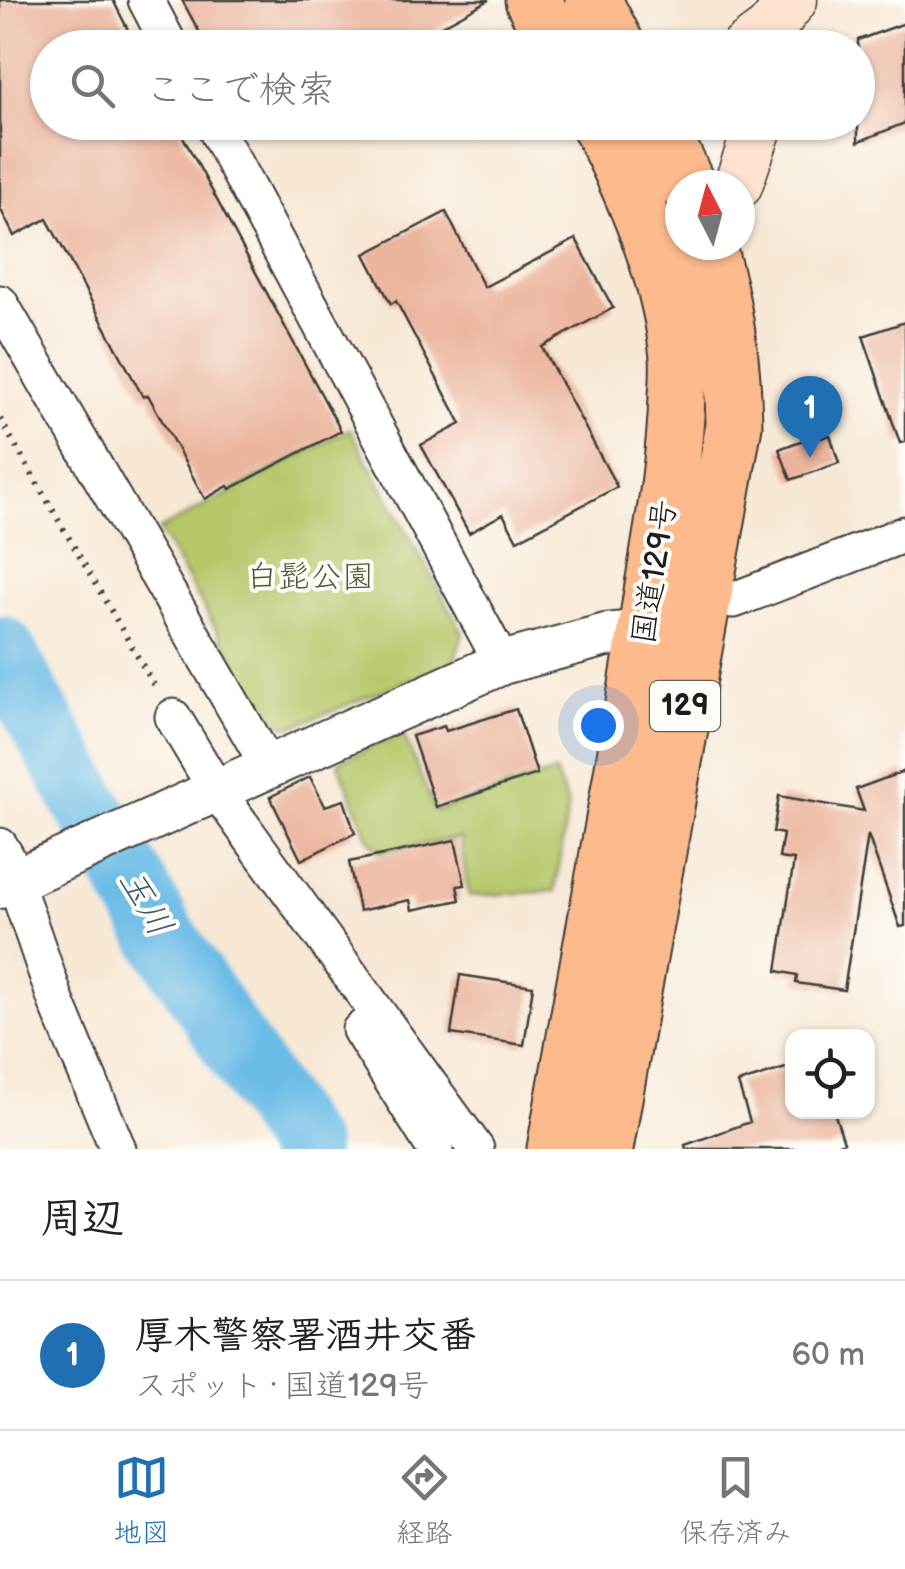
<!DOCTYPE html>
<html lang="ja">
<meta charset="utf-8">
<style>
:root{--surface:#fff;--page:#f6f6f6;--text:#222;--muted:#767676;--line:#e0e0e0;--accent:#1f6fb2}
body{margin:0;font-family:"Balsamiq Sans","Klee One",sans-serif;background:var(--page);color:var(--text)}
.controls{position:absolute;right:30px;bottom:30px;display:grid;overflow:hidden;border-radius:20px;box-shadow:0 2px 8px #0004}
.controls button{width:90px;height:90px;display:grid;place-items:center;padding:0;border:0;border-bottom:2px solid var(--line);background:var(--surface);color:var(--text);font:50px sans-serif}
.compass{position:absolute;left:665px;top:170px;width:90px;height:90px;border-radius:50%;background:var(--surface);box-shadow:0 2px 8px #0004;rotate:354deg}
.you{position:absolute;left:598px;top:725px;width:35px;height:35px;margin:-25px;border:8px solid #fff;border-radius:50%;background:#1a73e8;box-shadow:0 0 0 15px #1a73e833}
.badge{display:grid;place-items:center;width:65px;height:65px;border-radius:50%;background:var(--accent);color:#fff;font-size:32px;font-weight:700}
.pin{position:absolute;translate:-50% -82px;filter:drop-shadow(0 2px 5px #0008)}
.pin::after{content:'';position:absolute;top:52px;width:35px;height:30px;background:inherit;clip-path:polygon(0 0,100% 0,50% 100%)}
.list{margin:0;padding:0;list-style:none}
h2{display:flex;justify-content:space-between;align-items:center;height:130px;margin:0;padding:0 40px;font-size:42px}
h2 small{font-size:32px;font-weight:400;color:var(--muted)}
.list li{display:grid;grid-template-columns:65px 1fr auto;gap:30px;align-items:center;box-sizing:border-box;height:150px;padding:0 40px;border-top:2px solid var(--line)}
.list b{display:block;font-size:38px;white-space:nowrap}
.list p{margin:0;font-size:32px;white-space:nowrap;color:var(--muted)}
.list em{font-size:32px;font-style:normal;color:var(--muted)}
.icon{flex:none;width:55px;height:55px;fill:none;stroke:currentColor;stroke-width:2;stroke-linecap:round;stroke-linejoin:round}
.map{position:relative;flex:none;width:905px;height:1149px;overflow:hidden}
.search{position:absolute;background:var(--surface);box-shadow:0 2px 8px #0004;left:30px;right:30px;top:30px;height:110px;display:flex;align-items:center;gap:25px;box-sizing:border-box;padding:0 35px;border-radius:55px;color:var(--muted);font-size:38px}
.sheet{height:280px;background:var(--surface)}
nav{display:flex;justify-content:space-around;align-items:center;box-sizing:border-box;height:140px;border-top:2px solid var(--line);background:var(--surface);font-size:28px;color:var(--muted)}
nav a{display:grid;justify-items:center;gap:5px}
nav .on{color:var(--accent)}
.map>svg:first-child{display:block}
.green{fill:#b6c76a;stroke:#697243;stroke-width:2.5}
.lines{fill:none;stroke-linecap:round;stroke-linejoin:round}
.river{stroke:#6bbbe6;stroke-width:68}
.building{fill:#ebb49c}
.minor-casing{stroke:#3d3b38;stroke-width:39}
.tertiary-casing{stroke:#3d3b38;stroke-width:46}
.secondary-casing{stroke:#3d3b38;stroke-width:51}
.trunk-casing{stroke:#3d3b38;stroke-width:59}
.path{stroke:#3d3b38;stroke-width:6;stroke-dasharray:2.5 8;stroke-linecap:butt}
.minor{stroke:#fff;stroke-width:35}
.tertiary{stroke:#fff;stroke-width:42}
.secondary{stroke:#fee3d1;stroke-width:48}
.trunk{stroke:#fcba8d;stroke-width:55}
.labels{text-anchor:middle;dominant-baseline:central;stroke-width:8;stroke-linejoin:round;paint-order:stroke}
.shield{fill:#fdfcf7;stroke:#605f5e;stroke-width:2.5}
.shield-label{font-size:30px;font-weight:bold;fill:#1c1c1c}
.street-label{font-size:32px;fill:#1c1c1c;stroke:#fdfcf7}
.park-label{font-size:32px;fill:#525837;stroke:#fdfcf7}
.water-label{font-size:35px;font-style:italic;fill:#3c5c6d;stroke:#fdfcf7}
</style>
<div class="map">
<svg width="905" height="1149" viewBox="0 0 905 1149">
<rect width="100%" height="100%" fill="#fdfcf7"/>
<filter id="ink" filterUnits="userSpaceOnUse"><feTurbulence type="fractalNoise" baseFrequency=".01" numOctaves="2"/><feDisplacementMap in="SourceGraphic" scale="20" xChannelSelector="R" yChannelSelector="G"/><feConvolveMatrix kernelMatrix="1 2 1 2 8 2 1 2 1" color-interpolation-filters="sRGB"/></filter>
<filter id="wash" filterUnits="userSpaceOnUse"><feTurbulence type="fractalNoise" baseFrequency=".0048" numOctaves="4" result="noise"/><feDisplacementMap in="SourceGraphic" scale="40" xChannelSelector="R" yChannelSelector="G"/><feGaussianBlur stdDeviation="2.25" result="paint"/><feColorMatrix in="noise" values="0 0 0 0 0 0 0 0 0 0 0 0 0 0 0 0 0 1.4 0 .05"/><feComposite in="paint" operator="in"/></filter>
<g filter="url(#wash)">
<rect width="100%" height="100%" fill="#f7e8d5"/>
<path class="green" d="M 350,429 L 463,633 L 454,662 L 292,727 L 269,721 L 159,530 Z
M 403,733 L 435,811 L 555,772 L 568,806 L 555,891 L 469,896 L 460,838 L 379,852 L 369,839 L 338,762 Z"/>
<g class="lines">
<path class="river" d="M 0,649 L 158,928 L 303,1149"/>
</g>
<g id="blocks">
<path class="building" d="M 0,0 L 113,0 L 137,48 L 48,48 L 48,122 L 175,122 L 341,431 L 230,489 L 228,486 L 205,499 L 148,395 L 143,397 L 47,219 L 14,236 L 0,208 Z
M 182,0 L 489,0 L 401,48 L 208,48 Z
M 905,23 L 905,123 L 858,142 L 858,40 Z
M 446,212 L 484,287 L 576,239 L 613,308 L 542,347 L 617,487 L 517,540 L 503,514 L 469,533 L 421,445 L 461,424 L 396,301 L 391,304 L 365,254 Z
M 905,322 L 905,442 L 900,443 L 863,336 Z
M 830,435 L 839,463 L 791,480 L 779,449 L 814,436 L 815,440 Z
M 516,709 L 537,774 L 436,807 L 412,736 L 444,726 L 446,731 Z
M 905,771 L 905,926 L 900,927 L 868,835 L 844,990 L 796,983 L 797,975 L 777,971 L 794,860 L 779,858 L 783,834 L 773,832 L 779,796 L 864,811 L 856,789 Z
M 310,777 L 325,806 L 344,800 L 355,833 L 301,860 L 270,797 Z
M 455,840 L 465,885 L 457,886 L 460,900 L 412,910 L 410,900 L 359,911 L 349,862 Z
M 460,975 L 533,986 L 524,1045 L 451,1034 Z
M 792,1066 L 792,1112 L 834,1112 L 844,1142 L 826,1149 L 686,1149 L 685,1145 L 750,1122 L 738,1083 Z"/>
</g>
</g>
<g filter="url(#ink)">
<use href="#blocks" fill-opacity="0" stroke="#3d3b38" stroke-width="2.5"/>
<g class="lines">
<defs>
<path id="minor" d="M 146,0 L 171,48
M 212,122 L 502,663
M 0,303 L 269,767
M 704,597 L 734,600 L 905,534
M 173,717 L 217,791 L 476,1149
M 0,846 L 7,858 L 56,1001 L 118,1149
M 379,1015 L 360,1030 L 435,1149"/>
<path id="tertiary" d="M 0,887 L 502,663 L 606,635 L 646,631"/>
<path id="secondary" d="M 745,48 L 769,30 L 793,0
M 738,185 L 760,122"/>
<path id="trunk" d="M 533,0 L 558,48
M 593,0 L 618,48
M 658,122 L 687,185
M 555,1149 C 587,965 623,782 651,598 C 662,530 675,463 677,395 C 678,383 679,370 678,357 C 670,276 635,194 598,122
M 605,1149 L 734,425 C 733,363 726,304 707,245"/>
</defs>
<use href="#minor" class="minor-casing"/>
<use href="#tertiary" class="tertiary-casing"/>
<use href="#secondary" class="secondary-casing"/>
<use href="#trunk" class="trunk-casing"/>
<path class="path" d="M 0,419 L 157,690"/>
<use href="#minor" class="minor"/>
<use href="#tertiary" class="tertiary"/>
<use href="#secondary" class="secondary"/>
<use href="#trunk" class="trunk"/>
</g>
</g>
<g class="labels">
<rect class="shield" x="650" y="681" width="70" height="50" rx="8"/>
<g class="shield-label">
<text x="685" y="706">129</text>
</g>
<g class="street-label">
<text transform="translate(655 572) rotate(-81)">国道129号</text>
</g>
<g class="park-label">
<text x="310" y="577">白髭公園</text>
</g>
<g class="water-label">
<text transform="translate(145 903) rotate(60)">玉川</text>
</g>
</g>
</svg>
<div class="controls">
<button><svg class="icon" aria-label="locate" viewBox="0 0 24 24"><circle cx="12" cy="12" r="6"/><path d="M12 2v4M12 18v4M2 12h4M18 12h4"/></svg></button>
</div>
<svg class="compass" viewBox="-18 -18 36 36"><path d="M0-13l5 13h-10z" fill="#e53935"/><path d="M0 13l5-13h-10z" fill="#767676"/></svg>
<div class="you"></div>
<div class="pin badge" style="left:810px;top:458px">1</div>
<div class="search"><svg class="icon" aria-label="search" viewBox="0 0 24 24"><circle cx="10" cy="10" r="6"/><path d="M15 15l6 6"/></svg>ここで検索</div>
</div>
<section class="sheet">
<h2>周辺<small></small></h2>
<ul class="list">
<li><span class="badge">1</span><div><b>厚木警察署酒井交番</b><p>スポット · 国道129号</p></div><em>60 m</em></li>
</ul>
</section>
<nav>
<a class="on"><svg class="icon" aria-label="map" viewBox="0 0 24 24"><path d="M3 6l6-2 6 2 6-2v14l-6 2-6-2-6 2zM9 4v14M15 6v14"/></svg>地図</a>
<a><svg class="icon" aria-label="directions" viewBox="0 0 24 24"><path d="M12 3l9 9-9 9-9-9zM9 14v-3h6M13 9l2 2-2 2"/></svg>経路</a>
<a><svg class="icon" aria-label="saved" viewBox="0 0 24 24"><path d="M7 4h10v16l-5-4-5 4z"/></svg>保存済み</a>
</nav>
